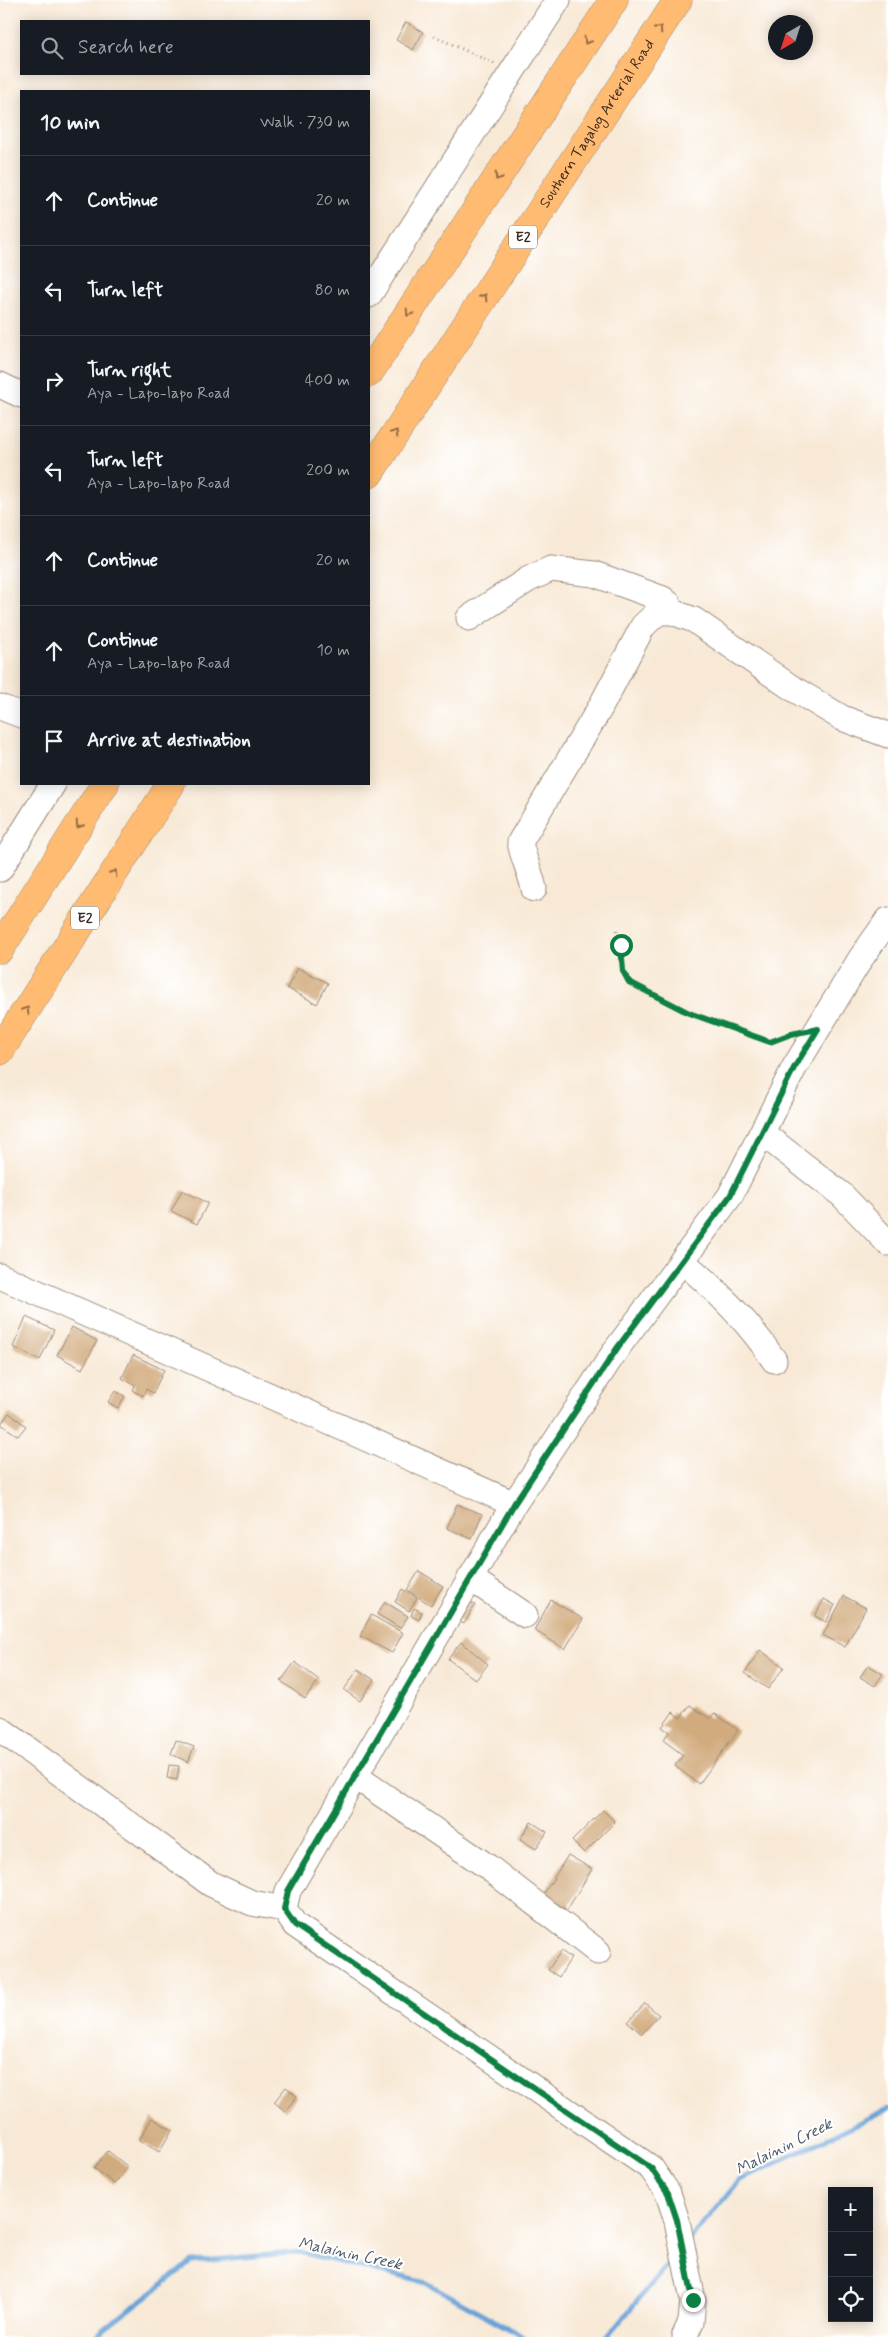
<!DOCTYPE html>
<meta charset="utf-8">
<style>
:root{--surface:#171b24;--page:#242831;--text:#f1f3f6;--muted:#9ea1a6;--line:#363941}
body{margin:0;font-family:Mynerve,sans-serif;background:var(--page);color:var(--text)}
.controls{position:absolute;right:15px;bottom:15px;display:grid;overflow:hidden;border-radius:0px;box-shadow:0 2px 12px #0003}
.controls button{width:45px;height:45px;display:grid;place-items:center;padding:0;border:0;border-bottom:1px solid var(--line);background:var(--surface);color:var(--text);font:25px sans-serif}
.compass{position:absolute;left:768px;top:15px;width:45px;height:45px;border-radius:50%;background:var(--surface);box-shadow:0 2px 12px #0003;rotate:219deg}
.stop{position:absolute;width:15px;height:15px;margin:-11px;border:4px solid #0b8043;border-radius:50%;background:#fff}
.stop.end{background:#0b8043;border-color:#fff;box-shadow:0 1px 5px #0008}
.list{margin:0;padding:0;list-style:none}
h2{display:flex;justify-content:space-between;align-items:center;height:65px;margin:0;padding:0 20px;font-size:21px}
h2 small{font-size:16px;font-weight:400;color:var(--muted)}
.list li{display:grid;grid-template-columns:32px 1fr auto;gap:15px;align-items:center;box-sizing:border-box;height:90px;padding:0 20px;border-top:1px solid var(--line)}
.list b{display:block;font-size:19px;white-space:nowrap}
.list p{margin:0;font-size:16px;white-space:nowrap;color:var(--muted)}
.list em{font-size:16px;font-style:normal;color:var(--muted)}
.icon{flex:none;width:28px;height:28px;fill:none;stroke:currentColor;stroke-width:2;stroke-linecap:round;stroke-linejoin:round}
.map{position:relative;flex:none;width:888px;height:2337px;overflow:hidden}
.search{position:absolute;background:var(--surface);box-shadow:0 2px 12px #0003;left:20px;top:20px;width:350px;height:55px;display:flex;align-items:center;gap:12px;box-sizing:border-box;padding:0 18px;border-radius:0px;color:var(--muted);font-size:19px}
.panel{position:absolute;background:var(--surface);box-shadow:0 2px 12px #0003;left:20px;top:90px;width:350px;height:695px;border-radius:0px}
.map>svg:first-child{display:block}
.lines{fill:none;stroke-linecap:round;stroke-linejoin:round}
.stream{stroke:#66a2d7;stroke-width:5}
.building{fill:#d1ab7e}
.minor-casing{stroke:#9a8a7a;stroke-width:27}
.highway-casing{stroke:#9a8a7a;stroke-width:29}
.path{stroke:#9a8a7a;stroke-width:3;stroke-dasharray:1 4;stroke-linecap:butt}
.minor{stroke:#fff;stroke-width:25}
.highway{stroke:#ffbb71;stroke-width:28}
.oneway{stroke:#936b43}
.route{stroke:#0b8043;stroke-width:6}
.labels{text-anchor:middle;dominant-baseline:central;stroke-width:4;stroke-linejoin:round;paint-order:stroke}
.shield{fill:#fff;stroke:#766a62;stroke-width:1}
.shield-label{font-size:14px;font-weight:bold;fill:#3b2a1e}
.street-label{font-size:15px;fill:#3b2a1e;stroke:#fff}
.water-label{font-size:16px;font-style:italic;fill:#4c5a68;stroke:#fff}
</style>
<div class="map">
<svg width="888" height="2337" viewBox="0 0 888 2337">
<rect width="100%" height="100%" fill="#fff"/>
<filter id="ink" filterUnits="userSpaceOnUse"><feTurbulence type="fractalNoise" baseFrequency=".02" numOctaves="2"/><feDisplacementMap in="SourceGraphic" scale="10" xChannelSelector="R" yChannelSelector="G"/><feConvolveMatrix kernelMatrix="1 2 1 2 8 2 1 2 1" color-interpolation-filters="sRGB"/></filter>
<filter id="wash" filterUnits="userSpaceOnUse"><feTurbulence type="fractalNoise" baseFrequency=".0096" numOctaves="4" result="noise"/><feDisplacementMap in="SourceGraphic" scale="20" xChannelSelector="R" yChannelSelector="G"/><feGaussianBlur stdDeviation="1.12" result="paint"/><feColorMatrix in="noise" values="0 0 0 0 0 0 0 0 0 0 0 0 0 0 0 0 0 1.4 0 .05"/><feComposite in="paint" operator="in"/></filter>
<g filter="url(#wash)">
<rect width="100%" height="100%" fill="#f8e9d6"/>
<g class="lines">
<path class="stream" d="M 688,2241 L 740,2180 L 888,2109
M 94,2337 L 191,2262 L 299,2252 L 427,2283 L 524,2337
M 607,2337 L 676,2255"/>
</g>
<g id="blocks">
<path class="building" d="M 406,22 L 423,32 L 413,50 L 396,40 Z
M 298,968 L 328,983 L 317,1004 L 287,988 Z
M 182,1190 L 208,1203 L 197,1224 L 171,1211 Z
M 26,1317 L 54,1330 L 40,1360 L 13,1347 Z
M 72,1327 L 97,1341 L 82,1369 L 57,1355 Z
M 133,1355 L 164,1370 L 153,1393 L 146,1389 L 143,1396 L 133,1391 L 135,1385 L 122,1378 Z
M 115,1391 L 125,1396 L 118,1408 L 108,1402 Z
M 9,1413 L 26,1426 L 18,1436 L 1,1424 Z
M 457,1504 L 482,1514 L 472,1539 L 447,1528 Z
M 419,1571 L 443,1586 L 431,1605 L 407,1590 Z
M 402,1589 L 417,1598 L 409,1611 L 395,1602 Z
M 844,1596 L 866,1608 L 845,1647 L 823,1635 Z
M 461,1598 L 475,1605 L 464,1624 L 451,1616 Z
M 824,1599 L 835,1605 L 826,1622 L 815,1616 Z
M 551,1600 L 583,1619 L 565,1649 L 534,1630 Z
M 385,1602 L 408,1616 L 400,1628 L 377,1614 Z
M 414,1608 L 422,1612 L 419,1620 L 411,1616 Z
M 371,1615 L 403,1633 L 392,1653 L 360,1636 Z
M 461,1642 L 488,1664 L 476,1680 L 448,1659 Z
M 760,1650 L 784,1667 L 768,1689 L 745,1673 Z
M 295,1662 L 319,1680 L 305,1699 L 281,1681 Z
M 868,1665 L 883,1674 L 875,1686 L 860,1677 Z
M 358,1669 L 374,1680 L 360,1701 L 344,1690 Z
M 690,1705 L 710,1719 L 714,1713 L 738,1730 L 699,1784 L 675,1766 L 683,1755 L 663,1740 L 669,1732 L 662,1727 L 673,1712 L 680,1718 Z
M 176,1740 L 194,1747 L 188,1762 L 171,1754 Z
M 169,1765 L 179,1766 L 177,1780 L 167,1778 Z
M 603,1810 L 615,1822 L 584,1853 L 572,1841 Z
M 531,1822 L 547,1832 L 536,1849 L 520,1839 Z
M 568,1855 L 592,1869 L 567,1910 L 543,1895 Z
M 561,1951 L 571,1958 L 559,1977 L 548,1970 Z
M 645,2003 L 659,2015 L 642,2034 L 628,2022 Z
M 286,2087 L 297,2096 L 285,2111 L 274,2102 Z
M 152,2118 L 172,2130 L 159,2152 L 139,2140 Z
M 108,2151 L 128,2167 L 114,2184 L 94,2168 Z"/>
</g>
</g>
<g filter="url(#ink)">
<use href="#blocks" fill-opacity="0" stroke="#9a8a7a" stroke-width="1"/>
<g class="lines">
<defs>
<path id="minor" d="M 369,295 L 558,0
M 0,385 L 21,395
M 469,618 L 529,579 L 551,569 L 594,574 L 663,599 L 669,604 L 672,612
M 0,707 L 21,715
M 0,869 L 53,784
M 534,889 C 531,873 523,859 520,842 L 600,708 L 643,626 L 658,612 L 672,612 L 694,620 L 789,686 L 842,718 L 888,735
M 762,1133 L 842,1195 L 888,1243
M 682,1261 C 718,1291 748,1321 774,1360
M 0,1276 L 514,1504
M 470,1578 L 525,1615
M 0,1729 L 211,1884 L 252,1903 L 284,1909
M 355,1776 L 488,1867 L 598,1952
M 684,2337 L 691,2322 L 693,2300 L 677,2221 L 668,2193 L 651,2168 L 295,1925 L 284,1909 L 288,1891 L 514,1504 L 618,1347 L 730,1196 L 794,1068 L 861,958 L 888,920"/>
<g id="highway">
<path d="M 369,373 L 614,0"/>
<path id="s1" d="M 369,474 L 678,0"/>
<path d="M 0,949 L 105,784"/>
<path d="M 0,1051 L 171,784"/>
</g>
</defs>
<use href="#minor" class="minor-casing"/>
<use href="#highway" class="highway-casing"/>
<path class="path" d="M 434,36 L 495,64
M 617,930 C 620,943 619,961 623,972 C 633,996 732,1029 759,1039 L 770,1042 L 790,1034"/>
<use href="#minor" class="minor"/>
<use href="#highway" class="highway"/>
</g>
<defs><path id="oneway-chevron" d="M-2-3.5L2.5 0L-2 3.5" fill="none" stroke-width="1.6" stroke-linecap="round" stroke-linejoin="round" transform="scale(1.25)"/></defs>
<g class="oneway">
<use href="#oneway-chevron" transform="translate(659 29) rotate(-57)"/>
<use href="#oneway-chevron" transform="translate(587 41) rotate(123)"/>
<use href="#oneway-chevron" transform="translate(498 177) rotate(123)"/>
<use href="#oneway-chevron" transform="translate(484 297) rotate(-57)"/>
<use href="#oneway-chevron" transform="translate(409 313) rotate(123)"/>
<use href="#oneway-chevron" transform="translate(395 433) rotate(-57)"/>
<use href="#oneway-chevron" transform="translate(79 825) rotate(123)"/>
<use href="#oneway-chevron" transform="translate(114 873) rotate(-57)"/>
<use href="#oneway-chevron" transform="translate(26 1010) rotate(-57)"/>
</g>
</g>
<g class="lines" filter="url(#ink)">
<path class="route" d="M 621,945 L 623,971 L 629,982 L 689,1013 L 770,1042 L 791,1034 L 818,1029 L 794,1068 L 730,1196 L 618,1347 L 514,1504 L 288,1891 L 284,1909 L 295,1925 L 651,2168 L 668,2193 L 677,2220 L 693,2300"/>
</g>
<g class="labels">
<g class="shield">
<rect x="509" y="225.5" width="28" height="23" rx="4"/>
<rect x="71" y="906.5" width="28" height="23" rx="4"/>
</g>
<g class="shield-label">
<text x="523" y="237">E2</text>
<text x="85" y="918">E2</text>
</g>
<g class="street-label">
<text stroke="none"><textPath href="#s1" startOffset="418">Southern Tagalog Arterial Road</textPath></text>
</g>
<g class="water-label">
<text transform="translate(784 2147) rotate(-27)">Malainin Creek</text>
<text transform="translate(350 2254) rotate(12)">Malainin Creek</text>
</g>
</g>
</svg>
<div class="controls">
<button>+</button>
<button>−</button>
<button><svg class="icon" aria-label="locate" viewBox="0 0 24 24"><circle cx="12" cy="12" r="6"/><path d="M12 2v4M12 18v4M2 12h4M18 12h4"/></svg></button>
</div>
<svg class="compass" viewBox="-18 -18 36 36"><path d="M0-13l5 13h-10z" fill="#e53935"/><path d="M0 13l5-13h-10z" fill="#9ea1a6"/></svg>
<div class="stop" style="left:621px;top:945px"></div>
<div class="stop end" style="left:693px;top:2300px"></div>
<div class="search"><svg class="icon" aria-label="search" viewBox="0 0 24 24"><circle cx="10" cy="10" r="6"/><path d="M15 15l6 6"/></svg>Search here</div>
<section class="panel">
<h2>10 min<small>Walk · 730 m</small></h2>
<ul class="list">
<li><svg class="icon" aria-label="ahead" viewBox="0 0 24 24"><path d="M12 20V5M6 11l6-6 6 6"/></svg><div><b>Continue</b></div><em>20 m</em></li>
<li><svg class="icon" aria-label="left" viewBox="0 0 24 24"><path d="M17 20v-9H6M10 6l-5 5 5 5"/></svg><div><b>Turn left</b></div><em>80 m</em></li>
<li><svg class="icon" aria-label="right" viewBox="0 0 24 24"><path d="M7 20v-9h11M14 6l5 5-5 5"/></svg><div><b>Turn right</b><p>Aya - Lapo-lapo Road</p></div><em>400 m</em></li>
<li><svg class="icon" aria-label="left" viewBox="0 0 24 24"><path d="M17 20v-9H6M10 6l-5 5 5 5"/></svg><div><b>Turn left</b><p>Aya - Lapo-lapo Road</p></div><em>200 m</em></li>
<li><svg class="icon" aria-label="ahead" viewBox="0 0 24 24"><path d="M12 20V5M6 11l6-6 6 6"/></svg><div><b>Continue</b></div><em>20 m</em></li>
<li><svg class="icon" aria-label="ahead" viewBox="0 0 24 24"><path d="M12 20V5M6 11l6-6 6 6"/></svg><div><b>Continue</b><p>Aya - Lapo-lapo Road</p></div><em>10 m</em></li>
<li><svg class="icon" aria-label="arrive" viewBox="0 0 24 24"><path d="M6 21V4h12l-3 4 3 4H6"/></svg><div><b>Arrive at destination</b></div></li>
</ul>
</section>
</div>
